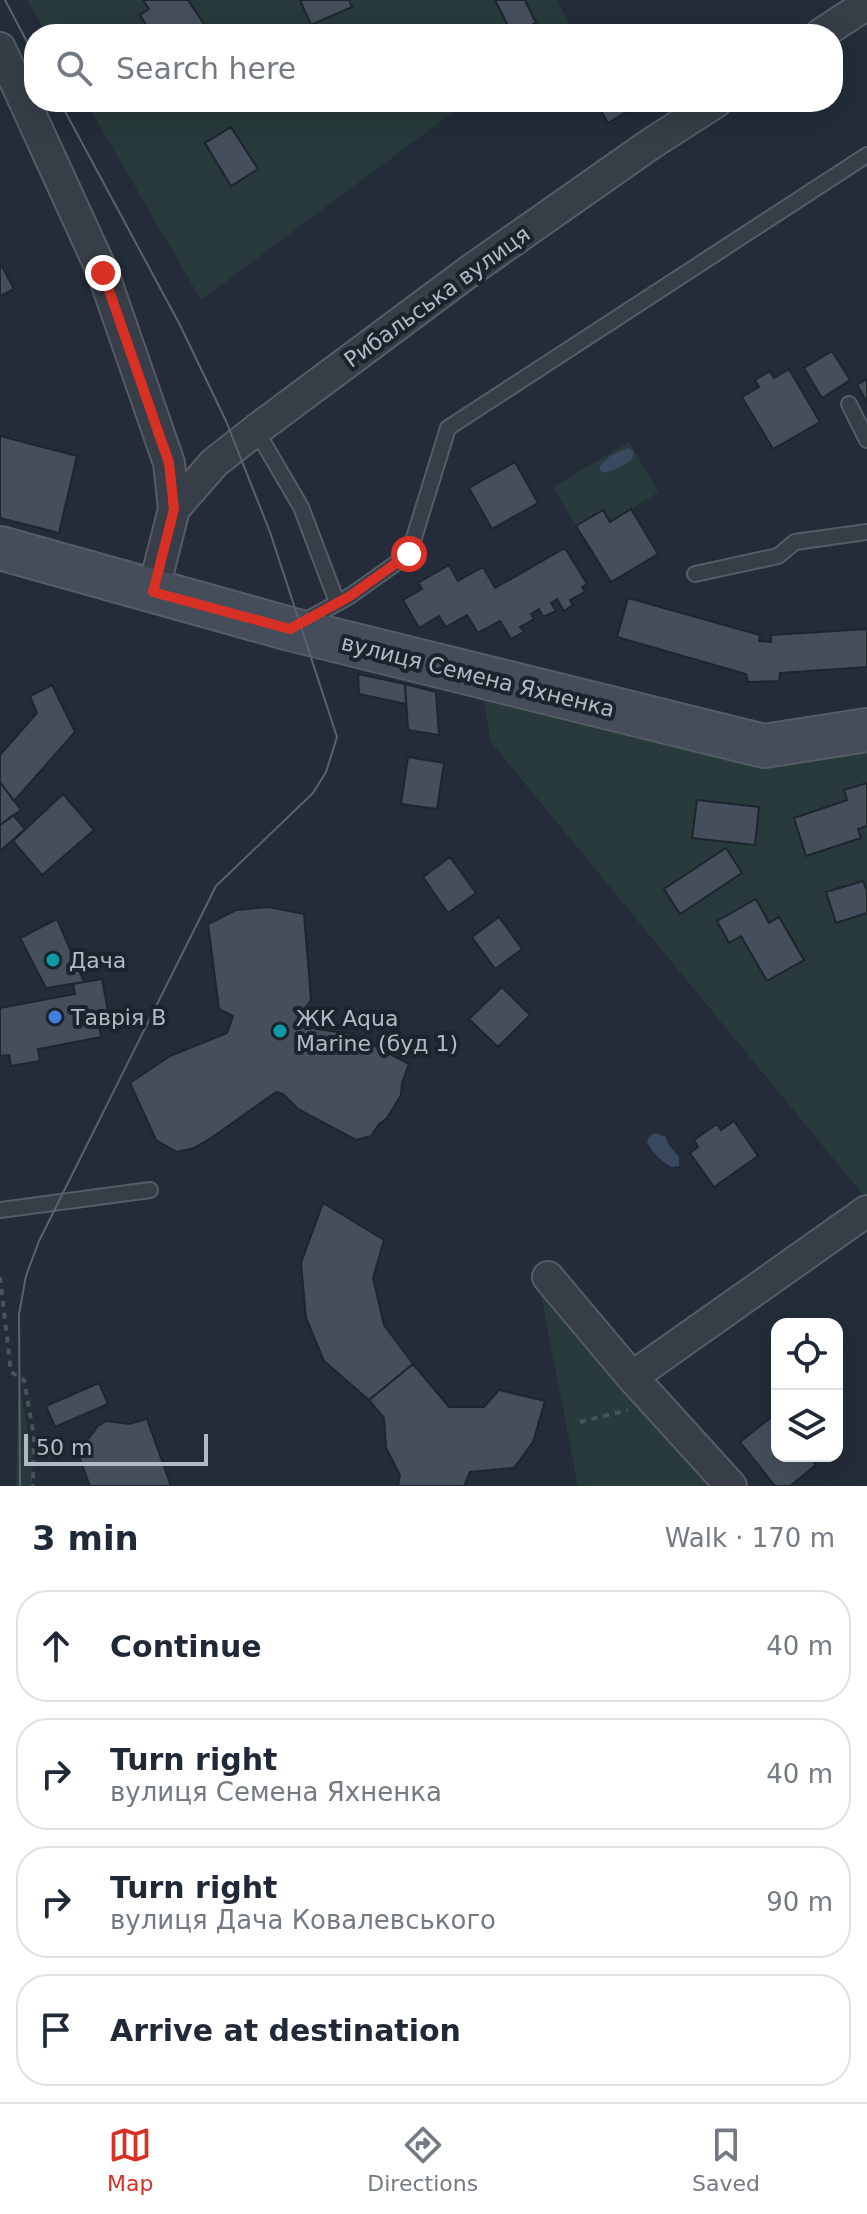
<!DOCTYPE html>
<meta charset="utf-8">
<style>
:root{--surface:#fff;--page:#f2f2f3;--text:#1f2937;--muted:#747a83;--line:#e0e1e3;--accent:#d93025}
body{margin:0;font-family:"DejaVu Sans",sans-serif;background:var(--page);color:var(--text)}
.controls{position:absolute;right:24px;bottom:24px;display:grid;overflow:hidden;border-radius:16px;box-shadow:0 8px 32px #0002}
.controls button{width:72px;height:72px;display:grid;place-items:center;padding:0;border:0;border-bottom:2px solid var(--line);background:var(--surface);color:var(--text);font:40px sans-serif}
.scale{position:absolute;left:24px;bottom:20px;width:184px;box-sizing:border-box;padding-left:8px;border:4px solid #b2b9c4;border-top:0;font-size:22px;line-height:28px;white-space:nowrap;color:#b2b9c4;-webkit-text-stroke:6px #1c232d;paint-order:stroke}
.stop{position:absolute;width:24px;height:24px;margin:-18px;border:6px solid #d93025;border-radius:50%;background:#fff}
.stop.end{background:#d93025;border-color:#fff;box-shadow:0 2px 8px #0008}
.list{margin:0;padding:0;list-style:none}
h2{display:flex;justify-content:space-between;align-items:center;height:104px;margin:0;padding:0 32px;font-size:34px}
h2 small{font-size:26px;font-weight:400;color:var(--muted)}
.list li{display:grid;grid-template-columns:52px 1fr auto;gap:24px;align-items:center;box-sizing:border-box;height:112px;margin:0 16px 16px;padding:0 16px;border:2px solid var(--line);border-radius:32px}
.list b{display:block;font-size:30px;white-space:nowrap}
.list p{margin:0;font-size:26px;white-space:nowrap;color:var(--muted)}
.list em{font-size:26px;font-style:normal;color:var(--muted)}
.icon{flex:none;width:44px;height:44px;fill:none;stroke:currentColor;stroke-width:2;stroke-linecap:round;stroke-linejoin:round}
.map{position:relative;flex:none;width:867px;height:1486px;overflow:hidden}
.search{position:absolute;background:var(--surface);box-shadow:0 8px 32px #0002;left:24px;right:24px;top:24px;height:88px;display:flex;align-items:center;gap:20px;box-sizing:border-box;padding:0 28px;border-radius:32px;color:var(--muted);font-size:30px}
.sheet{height:616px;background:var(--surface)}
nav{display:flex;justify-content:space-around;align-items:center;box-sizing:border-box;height:112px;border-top:2px solid var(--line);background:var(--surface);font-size:22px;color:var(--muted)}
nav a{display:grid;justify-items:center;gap:4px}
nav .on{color:var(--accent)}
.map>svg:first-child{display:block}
.green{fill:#283a3b}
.water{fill:#3a4960}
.building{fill:#454f5c;stroke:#1e252f;stroke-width:2}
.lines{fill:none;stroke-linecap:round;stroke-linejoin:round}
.lane-casing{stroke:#555c66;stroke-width:18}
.street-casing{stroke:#555c66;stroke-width:34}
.secondary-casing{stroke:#555c66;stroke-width:46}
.path{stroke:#455558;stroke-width:4;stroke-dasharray:6 6;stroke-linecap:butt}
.lane{stroke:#373e48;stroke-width:14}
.street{stroke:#373e48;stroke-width:30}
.secondary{stroke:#454d5b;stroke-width:42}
.tram{stroke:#59626f;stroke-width:2}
.route{stroke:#d93025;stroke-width:10}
.culture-dot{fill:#0f9aa8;stroke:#1c232d;stroke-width:3}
.shop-dot{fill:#3f7fe0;stroke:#1c232d;stroke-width:3}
.labels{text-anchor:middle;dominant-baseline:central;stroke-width:8;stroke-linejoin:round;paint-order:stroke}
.street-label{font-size:22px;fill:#b2b9c4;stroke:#1c232d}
.poi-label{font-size:22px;fill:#b2b9c4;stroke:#1c232d;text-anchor:start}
</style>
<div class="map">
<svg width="867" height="1486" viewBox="0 0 867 1486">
<rect width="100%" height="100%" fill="#232c38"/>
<path class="green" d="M 27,0 L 557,0 L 570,25 L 559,34 L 47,34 Z
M 86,102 L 467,102 L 201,300 Z
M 629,442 L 659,492 L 610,522 L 602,510 L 576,526 L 553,487 Z
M 482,685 L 763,756 L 867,738 L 867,1195 L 864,1196 L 490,741 Z
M 540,1290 L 720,1486 L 578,1486 Z
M 18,1394 L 22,1399 L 33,1457 L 32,1486 L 16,1486 Z"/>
<path class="water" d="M 629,448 L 634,452 L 632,460 L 617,469 L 603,473 L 600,471 L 600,466 L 611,455 Z
M 655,1133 L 666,1137 L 668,1144 L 679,1157 L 679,1166 L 672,1167 C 661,1161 653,1154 647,1142 L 649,1137 Z"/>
<path class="building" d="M 143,0 L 188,0 L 204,24 L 189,34 L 152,34 L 140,15 L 149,9 Z
M 300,0 L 349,0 L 352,7 L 311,25 Z
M 495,0 L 525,0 L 536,23 L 512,34 Z
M 596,102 L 631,102 L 634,107 L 608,123 Z
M 231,127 L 258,169 L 231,186 L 205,143 Z
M 0,263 L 14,289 L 0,296 Z
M 832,351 L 850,380 L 822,398 L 804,368 Z
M 789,369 L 820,422 L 773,449 L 742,397 L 759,387 L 755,380 L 770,371 L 774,378 Z
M 867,379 L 867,402 L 857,385 Z
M 0,436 L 77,456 L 59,533 L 0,518 Z
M 515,462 L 538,503 L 492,529 L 469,488 Z
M 631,509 L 658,554 L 611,582 L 576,526 L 603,510 L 610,522 Z
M 565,548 L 587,584 L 582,587 L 585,592 L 570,600 L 573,605 L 564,611 L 557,599 L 551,603 L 556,611 L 543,617 L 539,609 L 531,614 L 534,619 L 520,627 L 524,632 L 511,639 L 500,621 L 478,633 L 467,615 L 446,627 L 439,616 L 419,628 L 403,600 L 422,589 L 418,583 L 449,565 L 458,581 L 483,567 L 495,588 Z
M 628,598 L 760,635 L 759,641 L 771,642 L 771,635 L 867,629 L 867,667 L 780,673 L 779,681 L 748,682 L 746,674 L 617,637 Z
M 358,674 L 405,684 L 406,704 L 359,694 Z
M 405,684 L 436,692 L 439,735 L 408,730 Z
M 52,685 L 75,732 L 14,801 L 0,782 L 0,755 L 37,713 L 30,696 Z
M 408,757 L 444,763 L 437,809 L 401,804 Z
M 0,782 L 21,810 L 0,825 Z
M 867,783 L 867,826 L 858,829 L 861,838 L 806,856 L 794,818 L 847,800 L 844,790 Z
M 63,794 L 94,830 L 42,875 L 13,841 Z
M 697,800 L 759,807 L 755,845 L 692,838 Z
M 13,815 L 25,829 L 0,851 L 0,825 Z
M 726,848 L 742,873 L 680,914 L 664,889 Z
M 450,857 L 476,893 L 448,913 L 423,877 Z
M 863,881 L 867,891 L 867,913 L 836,923 L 826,892 Z
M 756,899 L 769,923 L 779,917 L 804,960 L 767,981 L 741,936 L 729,943 L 717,921 Z
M 269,907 L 304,914 L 311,1000 L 303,1012 L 301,1023 L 317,1029 L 352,1034 L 409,1064 L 402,1083 L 401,1095 L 387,1118 L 379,1124 L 371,1136 L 356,1140 L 298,1109 L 283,1094 L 276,1092 L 211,1138 L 194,1148 L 177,1152 L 156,1140 L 130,1083 L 170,1056 L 227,1033 L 233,1016 L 219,1009 L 208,924 L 236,910 Z
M 499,917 L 522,949 L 495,969 L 472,937 Z
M 57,919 L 84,982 L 46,988 L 20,938 Z
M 102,979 L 111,1027 L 100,1029 L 101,1037 L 38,1049 L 40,1061 L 11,1066 L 9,1055 L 0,1056 L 0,1008 L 75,994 L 73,984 Z
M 502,987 L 530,1015 L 498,1047 L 469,1019 Z
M 734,1121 L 758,1156 L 714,1187 L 690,1153 L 698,1147 L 694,1140 L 717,1124 L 721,1130 Z
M 323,1203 L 384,1240 L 373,1278 L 384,1325 L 413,1364 L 369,1400 L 324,1361 L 306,1318 L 301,1263 Z
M 413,1364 L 449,1407 L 484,1407 L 499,1390 L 545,1401 L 533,1442 L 514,1468 L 470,1472 L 464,1486 L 398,1486 L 400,1475 L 386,1448 L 384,1418 L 369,1400 Z
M 99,1383 L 108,1404 L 55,1427 L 46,1406 Z
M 774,1415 L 777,1418 L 777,1456 L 808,1456 L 816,1465 L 790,1486 L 775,1486 L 740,1442 Z
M 147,1419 L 171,1486 L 90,1486 L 75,1446 L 89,1438 L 98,1426 L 106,1421 L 129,1424 Z"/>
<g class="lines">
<defs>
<path id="lane" d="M 849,404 L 867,440
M 256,430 L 301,507 L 337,602
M 695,574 L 778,556 L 795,542 L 867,532
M 301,623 L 350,596 L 409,554 L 448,428 L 867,155
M 0,1210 L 150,1190"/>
<path id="street" d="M 821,34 L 867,4
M 0,48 L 103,273 L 169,463 L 174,509 L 153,592
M 174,509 L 214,463 L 256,430 L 471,270 L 652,143 L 716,102
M 548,1277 L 632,1377 L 731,1486
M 632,1377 L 867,1211"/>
<path id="secondary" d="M 0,548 L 290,629 L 764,746 L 867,730"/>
</defs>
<use href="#lane" class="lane-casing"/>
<use href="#street" class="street-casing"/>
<use href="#secondary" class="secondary-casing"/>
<path class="path" d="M 0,1277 L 11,1372 L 24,1380 L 34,1437 L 33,1486
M 580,1422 L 628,1410"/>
<use href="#lane" class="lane"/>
<use href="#street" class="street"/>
<use href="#secondary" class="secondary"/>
<path class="tram" d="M 5,0 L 34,55
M 20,1486 L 19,1314 L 26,1276 L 39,1241 L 216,886 L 313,793 L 326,772 L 337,737 L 270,532 L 226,421 L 180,325 L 60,102"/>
</g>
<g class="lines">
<path class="route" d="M 103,273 L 169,463 L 174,509 L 153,592 L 290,629 L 350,596 L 409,554"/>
</g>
<g class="culture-dot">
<circle cx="53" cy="960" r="8"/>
<circle cx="280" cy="1031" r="8"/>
</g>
<circle class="shop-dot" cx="55" cy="1017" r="8"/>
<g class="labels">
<g class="street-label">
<text transform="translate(437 297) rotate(-36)">Рибальська вулиця</text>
<text transform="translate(478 676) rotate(14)">вулиця Семена Яхненка</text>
</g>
<g class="poi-label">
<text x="69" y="960">Дача</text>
<text x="71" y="1017">Таврія В</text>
<text x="296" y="1018">ЖК Aqua<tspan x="296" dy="25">Marine (буд 1)</tspan></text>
</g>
</g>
</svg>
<div class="controls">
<button><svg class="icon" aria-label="locate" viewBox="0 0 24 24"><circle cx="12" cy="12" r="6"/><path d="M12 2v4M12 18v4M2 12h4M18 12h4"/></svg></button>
<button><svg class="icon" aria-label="layers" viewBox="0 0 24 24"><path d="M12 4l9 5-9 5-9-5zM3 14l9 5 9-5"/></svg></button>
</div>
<div class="scale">50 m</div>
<div class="stop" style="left:409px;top:554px"></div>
<div class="stop end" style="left:103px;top:273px"></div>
<div class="search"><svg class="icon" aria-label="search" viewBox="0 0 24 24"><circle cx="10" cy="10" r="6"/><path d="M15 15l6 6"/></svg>Search here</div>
</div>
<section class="sheet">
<h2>3 min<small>Walk · 170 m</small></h2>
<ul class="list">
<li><svg class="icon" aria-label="ahead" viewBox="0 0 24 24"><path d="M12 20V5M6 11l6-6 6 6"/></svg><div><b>Continue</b></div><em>40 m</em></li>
<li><svg class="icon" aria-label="right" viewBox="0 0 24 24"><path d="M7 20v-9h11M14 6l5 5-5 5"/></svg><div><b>Turn right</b><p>вулиця Семена Яхненка</p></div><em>40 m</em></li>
<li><svg class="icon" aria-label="right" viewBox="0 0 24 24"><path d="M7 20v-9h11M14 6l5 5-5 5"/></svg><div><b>Turn right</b><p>вулиця Дача Ковалевського</p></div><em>90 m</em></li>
<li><svg class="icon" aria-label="arrive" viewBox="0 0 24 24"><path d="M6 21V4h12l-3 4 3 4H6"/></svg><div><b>Arrive at destination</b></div></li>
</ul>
</section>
<nav>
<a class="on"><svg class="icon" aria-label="map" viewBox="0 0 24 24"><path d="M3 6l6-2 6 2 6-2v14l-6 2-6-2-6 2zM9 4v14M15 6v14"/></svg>Map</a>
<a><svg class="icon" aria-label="directions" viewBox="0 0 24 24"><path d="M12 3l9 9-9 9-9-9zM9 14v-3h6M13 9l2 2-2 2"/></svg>Directions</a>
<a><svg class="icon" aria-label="saved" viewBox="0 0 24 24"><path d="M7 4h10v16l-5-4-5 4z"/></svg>Saved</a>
</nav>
